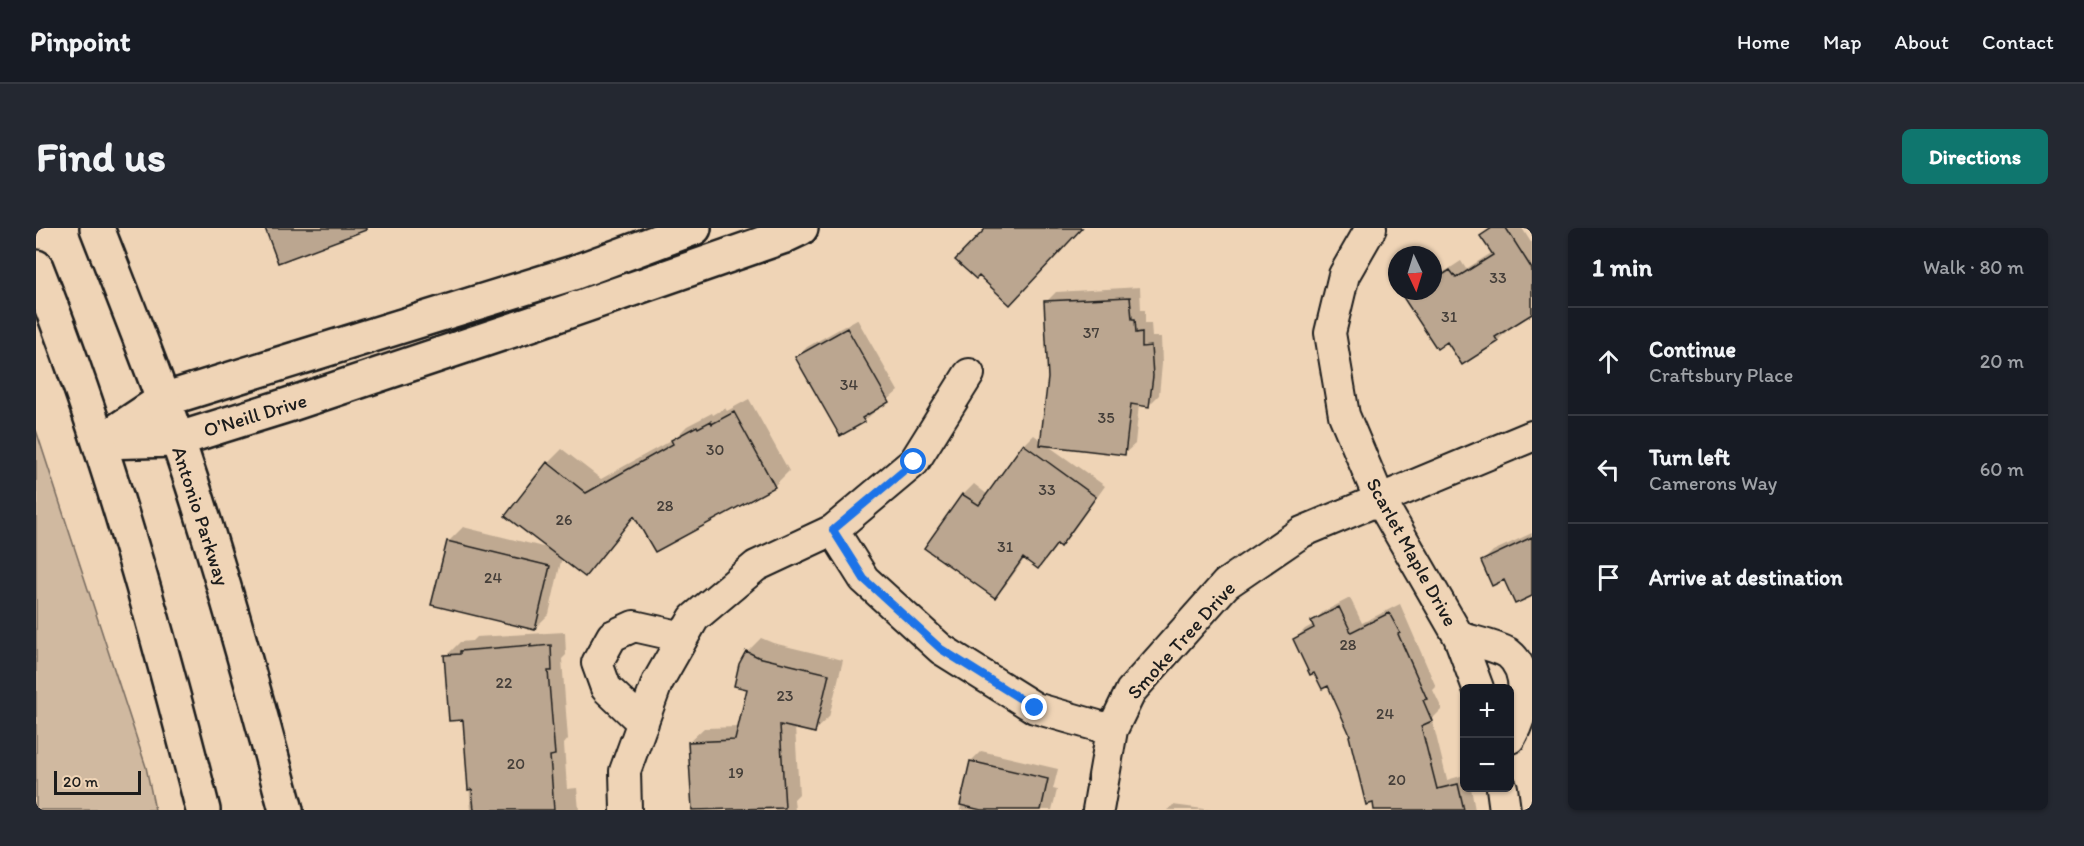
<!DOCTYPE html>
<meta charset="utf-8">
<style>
:root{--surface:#171b24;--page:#242831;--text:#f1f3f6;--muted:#9ea1a6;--line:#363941;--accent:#0f766e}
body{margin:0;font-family:Itim,sans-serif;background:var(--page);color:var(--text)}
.controls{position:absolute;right:18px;bottom:18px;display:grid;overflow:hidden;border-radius:9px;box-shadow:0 2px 4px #0004}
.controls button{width:54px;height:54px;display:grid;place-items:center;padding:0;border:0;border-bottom:2px solid var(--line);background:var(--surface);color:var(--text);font:30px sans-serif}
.compass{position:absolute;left:1352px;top:18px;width:54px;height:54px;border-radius:50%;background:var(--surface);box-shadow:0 2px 4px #0004;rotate:176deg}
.scale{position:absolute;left:18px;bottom:15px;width:87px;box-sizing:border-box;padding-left:6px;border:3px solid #1c1c1c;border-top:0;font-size:16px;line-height:21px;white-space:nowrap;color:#1c1c1c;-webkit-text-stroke:4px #efd4b6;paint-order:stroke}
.stop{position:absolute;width:18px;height:18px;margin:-14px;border:4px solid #1a73e8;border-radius:50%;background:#fff}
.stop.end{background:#1a73e8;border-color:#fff;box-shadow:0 2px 6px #0008}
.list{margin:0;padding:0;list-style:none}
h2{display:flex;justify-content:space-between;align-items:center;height:78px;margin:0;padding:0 24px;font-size:26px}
h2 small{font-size:20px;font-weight:400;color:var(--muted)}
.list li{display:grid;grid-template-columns:39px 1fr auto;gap:18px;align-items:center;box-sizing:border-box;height:108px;padding:0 24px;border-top:2px solid var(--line)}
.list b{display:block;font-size:22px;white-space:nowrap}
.list p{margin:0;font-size:20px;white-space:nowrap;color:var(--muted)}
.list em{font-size:20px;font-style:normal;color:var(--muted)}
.icon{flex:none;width:33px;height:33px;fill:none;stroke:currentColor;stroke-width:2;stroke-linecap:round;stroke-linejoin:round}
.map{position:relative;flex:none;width:1496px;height:582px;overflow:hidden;border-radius:9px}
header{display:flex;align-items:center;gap:36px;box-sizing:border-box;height:84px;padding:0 30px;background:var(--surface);border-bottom:2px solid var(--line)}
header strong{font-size:28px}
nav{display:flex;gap:33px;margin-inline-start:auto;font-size:21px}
.intro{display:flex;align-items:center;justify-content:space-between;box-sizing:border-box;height:144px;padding:0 36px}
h1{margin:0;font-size:42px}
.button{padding:15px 27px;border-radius:9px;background:var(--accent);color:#fff;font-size:21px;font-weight:700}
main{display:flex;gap:36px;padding:0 36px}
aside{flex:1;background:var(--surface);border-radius:9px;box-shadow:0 2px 4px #0004}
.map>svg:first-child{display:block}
.green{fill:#d0b9a0;stroke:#766a5e;stroke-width:1.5}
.shadow{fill:#0003}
.building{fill:#bba690;stroke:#1c1c1c;stroke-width:1.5}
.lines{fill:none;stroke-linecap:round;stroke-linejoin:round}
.street-casing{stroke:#1c1c1c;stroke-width:34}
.secondary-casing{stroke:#1c1c1c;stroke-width:38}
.primary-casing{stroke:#1c1c1c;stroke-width:38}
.street{stroke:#efd4b6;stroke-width:30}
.secondary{stroke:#efd4b6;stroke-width:33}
.primary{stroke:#efd4b6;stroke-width:33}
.route{stroke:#1a73e8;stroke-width:8}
.labels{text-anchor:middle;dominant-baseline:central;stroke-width:6;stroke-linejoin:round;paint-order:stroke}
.number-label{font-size:16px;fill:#443e39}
.street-label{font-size:20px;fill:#1c1c1c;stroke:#efd4b6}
</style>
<header>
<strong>Pinpoint</strong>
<nav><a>Home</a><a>Map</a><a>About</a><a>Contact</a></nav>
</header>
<div class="intro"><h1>Find us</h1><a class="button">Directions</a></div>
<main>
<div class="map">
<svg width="1496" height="582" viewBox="0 0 1496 582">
<rect width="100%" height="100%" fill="#efd4b6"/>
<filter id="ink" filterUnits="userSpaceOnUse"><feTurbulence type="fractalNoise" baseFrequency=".0167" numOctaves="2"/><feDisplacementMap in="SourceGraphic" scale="12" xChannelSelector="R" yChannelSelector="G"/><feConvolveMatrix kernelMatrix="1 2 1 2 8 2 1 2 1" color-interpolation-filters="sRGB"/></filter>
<g filter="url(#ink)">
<path class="green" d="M 0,202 L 110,539 L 119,582 L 0,582 Z"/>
<path class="shadow" d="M 1454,0 L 1486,0 L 1496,16 L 1496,82 L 1470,101 L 1471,103 L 1461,113 L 1412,112 L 1365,63 L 1397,63 L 1397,40 L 1402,48 L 1425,33 L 1430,41 L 1457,24 L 1446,8 Z
M 1104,59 L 1105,82 L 1109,82 L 1109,95 L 1115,95 L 1116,109 L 1125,109 L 1126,136 L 1123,167 L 1113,177 L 1103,176 L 1099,216 L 1088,226 L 1011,217 L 1069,258 L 1034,307 L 1024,317 L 1022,316 L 1002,339 L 989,330 L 969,358 L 959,368 L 890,320 L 928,266 L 938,256 L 952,267 L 988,217 L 998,207 L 1006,213 L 1014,150 L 1010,74 L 1020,64 Z
M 821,91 L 862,163 L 828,193 L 761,129 L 771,119 Z
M 713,171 L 753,243 L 738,258 L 599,287 L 563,333 L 549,347 L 526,329 L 513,386 L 498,401 L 397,375 L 413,313 L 427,299 L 515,321 L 512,235 L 526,221 L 565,251 L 639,210 L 651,198 L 676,185 L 677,187 L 689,180 L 691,183 Z
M 1496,305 L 1496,367 L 1469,350 L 1447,333 L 1457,323 Z
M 1314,370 L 1326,395 L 1364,376 L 1400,459 L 1397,462 L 1406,481 L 1396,491 L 1411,552 L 1428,547 L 1428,560 L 1435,560 L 1439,582 L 1340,582 L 1316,507 L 1292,456 L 1259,411 L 1269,401 L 1278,396 L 1277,394 L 1287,384 Z
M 529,404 L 530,427 L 526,431 L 532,511 L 528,516 L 531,561 L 541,560 L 543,582 L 435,582 L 428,490 L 410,428 L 424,414 L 436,413 L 440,409 Z
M 725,410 L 737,415 L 807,432 L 793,489 L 778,503 L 759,499 L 763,566 L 758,571 L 759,582 L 654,582 L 657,579 L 653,514 L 668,500 L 704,499 L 713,460 L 711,424 Z
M 945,523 L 1022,541 L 1017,561 L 1021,562 L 1016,582 L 924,582 L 935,533 Z
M 1137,577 L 1175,582 L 1132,582 Z"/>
<path class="building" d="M 229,0 L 330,0 L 330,2 L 242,35 Z
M 950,0 L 1046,0 L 974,77 L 943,48 L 940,51 L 919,32 Z
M 1456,0 L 1470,0 L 1496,41 L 1496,86 L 1459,109 L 1462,114 L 1426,137 L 1411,114 L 1401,121 L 1363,63 L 1397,63 L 1397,53 L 1414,42 L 1420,50 L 1457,27 L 1444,8 Z
M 1094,69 L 1096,91 L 1099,91 L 1100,105 L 1106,104 L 1106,119 L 1115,118 L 1117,148 L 1113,179 L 1095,176 L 1089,227 L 1004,217 L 1012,150 L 1008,73 Z
M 811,100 L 853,174 L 826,190 L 829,194 L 804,208 L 759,129 Z
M 698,184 L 739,259 L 619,324 L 598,288 L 549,349 L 469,288 L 511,234 L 550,265 L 637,216 L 635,212 L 661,198 L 662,200 L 675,193 L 676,196 Z
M 987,216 L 1060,269 L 1024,319 L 1021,316 L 1002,341 L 987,330 L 959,370 L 888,320 L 926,266 L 943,277 Z
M 1496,309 L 1496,368 L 1479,376 L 1468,352 L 1456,358 L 1445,333 Z
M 411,313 L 514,338 L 499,402 L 395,377 Z
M 1303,379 L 1315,404 L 1353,385 L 1364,405 L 1362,406 L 1391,471 L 1387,472 L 1396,493 L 1385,498 L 1401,561 L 1422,556 L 1428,582 L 1338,582 L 1337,575 L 1330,577 L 1313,508 L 1314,507 L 1292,458 L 1286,461 L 1278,445 L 1274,447 L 1257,411 L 1278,400 L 1275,393 Z
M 495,417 L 494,419 L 515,417 L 516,443 L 512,443 L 519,527 L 514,528 L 518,582 L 438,582 L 436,561 L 432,562 L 427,492 L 413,493 L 408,427 L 424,426 L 424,423 Z
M 710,423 L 722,429 L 793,446 L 779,505 L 744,497 L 749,580 L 656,582 L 652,514 L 699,512 L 711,461 L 698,458 L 703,436 Z
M 934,533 L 1012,551 L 1005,582 L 945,582 L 924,577 Z"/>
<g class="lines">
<defs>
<path id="street" d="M 1335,0 L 1308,47 L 1294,105 L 1308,187 L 1343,270 L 1423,409 L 1442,460
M 797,302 L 828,351 L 905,421 L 999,480 L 1076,502
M 1423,409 C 1438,414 1457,417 1472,425 C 1496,444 1489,484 1474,510
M 607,495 L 570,460 L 561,435 L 576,408 L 598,398 L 647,409
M 1466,560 L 1469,582
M 590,582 L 589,543 L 621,455 L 658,390 L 720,338 L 797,302 L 878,234 L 933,146
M 1062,582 L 1076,502 L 1095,463 L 1190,356 L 1266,304 L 1496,208"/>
<path id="secondary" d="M 64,214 L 140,212 L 252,177 L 501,94 L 746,9 L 765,0
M 64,214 L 127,172 L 537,45 L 658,0"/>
<path id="primary" d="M 61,0 C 94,85 128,169 156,255 C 191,363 221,473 250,582
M 0,39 C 70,215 120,398 167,582"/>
</defs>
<use href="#street" class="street-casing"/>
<use href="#secondary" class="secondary-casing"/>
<use href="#primary" class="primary-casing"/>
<use href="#street" class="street"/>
<use href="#secondary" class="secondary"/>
<use href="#primary" class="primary"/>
</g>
</g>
<g class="lines" filter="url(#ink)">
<path class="route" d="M 878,234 L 797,302 L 828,351 L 905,421 L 999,480"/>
</g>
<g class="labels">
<g class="number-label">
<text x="1462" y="49">33</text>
<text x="1413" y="88">31</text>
<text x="1055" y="104">37</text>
<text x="813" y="156">34</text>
<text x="1070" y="189">35</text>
<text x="679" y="221">30</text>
<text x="1011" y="261">33</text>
<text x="629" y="277">28</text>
<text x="528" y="291">26</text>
<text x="969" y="318">31</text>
<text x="457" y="349">24</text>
<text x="1312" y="416">28</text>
<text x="468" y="454">22</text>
<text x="749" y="467">23</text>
<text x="1349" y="485">24</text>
<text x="480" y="535">20</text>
<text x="700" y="544">19</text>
<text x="1361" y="551">20</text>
</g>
<g class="street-label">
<text transform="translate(219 187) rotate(-17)">O'Neill Drive</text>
<text transform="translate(165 288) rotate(72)">Antonio Parkway</text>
<text transform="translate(1376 324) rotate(61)">Scarlet Maple Drive</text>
<text transform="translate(1145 412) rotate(-48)">Smoke Tree Drive</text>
</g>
</g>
</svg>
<div class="controls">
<button>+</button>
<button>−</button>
</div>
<svg class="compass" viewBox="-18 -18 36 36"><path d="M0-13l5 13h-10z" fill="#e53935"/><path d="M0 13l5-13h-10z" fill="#9ea1a6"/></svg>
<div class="scale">20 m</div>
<div class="stop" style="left:878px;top:234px"></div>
<div class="stop end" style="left:999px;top:480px"></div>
</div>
<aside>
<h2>1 min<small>Walk · 80 m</small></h2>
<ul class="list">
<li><svg class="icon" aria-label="ahead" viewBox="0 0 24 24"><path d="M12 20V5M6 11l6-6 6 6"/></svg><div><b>Continue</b><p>Craftsbury Place</p></div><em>20 m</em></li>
<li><svg class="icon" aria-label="left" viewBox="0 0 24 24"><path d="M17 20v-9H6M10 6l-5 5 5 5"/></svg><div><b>Turn left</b><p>Camerons Way</p></div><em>60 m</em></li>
<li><svg class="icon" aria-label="arrive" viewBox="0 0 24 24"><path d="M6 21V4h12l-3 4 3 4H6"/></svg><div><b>Arrive at destination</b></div></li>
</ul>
</aside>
</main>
